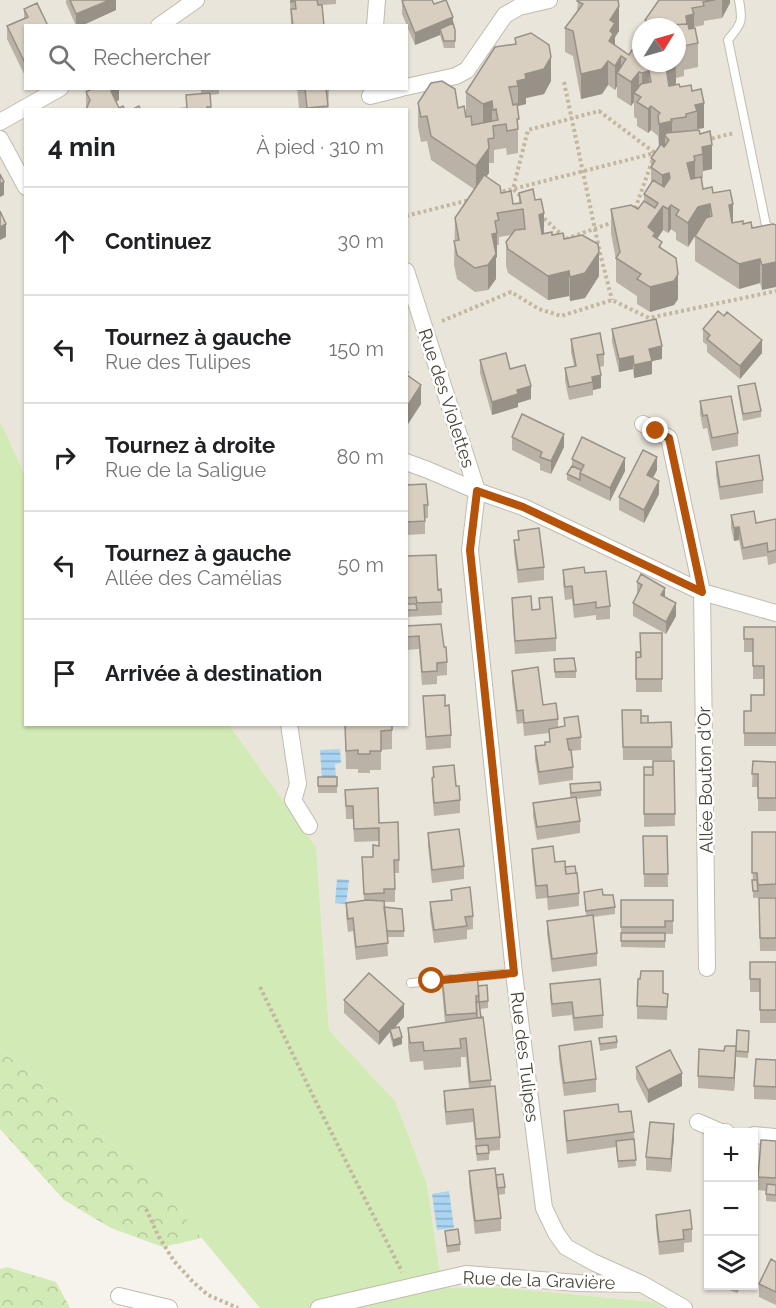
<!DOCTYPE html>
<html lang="fr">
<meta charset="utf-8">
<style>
:root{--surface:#fff;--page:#f6f6f6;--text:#202124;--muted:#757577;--line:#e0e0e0}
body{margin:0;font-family:Raleway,sans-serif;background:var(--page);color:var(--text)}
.controls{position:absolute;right:18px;bottom:18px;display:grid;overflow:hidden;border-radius:0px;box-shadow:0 2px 4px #0004}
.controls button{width:54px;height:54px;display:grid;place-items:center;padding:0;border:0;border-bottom:2px solid var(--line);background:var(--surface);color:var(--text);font:30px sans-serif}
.compass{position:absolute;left:632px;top:18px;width:54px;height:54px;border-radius:50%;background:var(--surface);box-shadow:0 2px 4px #0004;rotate:53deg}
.stop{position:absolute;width:18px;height:18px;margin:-14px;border:4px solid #b45309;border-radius:50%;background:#fff}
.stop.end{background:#b45309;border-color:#fff;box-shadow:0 2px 6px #0008}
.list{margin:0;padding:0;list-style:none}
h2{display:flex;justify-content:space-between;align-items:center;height:78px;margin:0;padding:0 24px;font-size:26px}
h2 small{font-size:20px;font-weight:400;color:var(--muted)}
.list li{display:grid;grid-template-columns:39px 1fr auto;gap:18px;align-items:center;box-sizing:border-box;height:108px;padding:0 24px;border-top:2px solid var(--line)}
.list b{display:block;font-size:22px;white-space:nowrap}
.list p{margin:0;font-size:20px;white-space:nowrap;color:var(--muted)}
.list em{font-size:20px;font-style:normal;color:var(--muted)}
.icon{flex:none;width:33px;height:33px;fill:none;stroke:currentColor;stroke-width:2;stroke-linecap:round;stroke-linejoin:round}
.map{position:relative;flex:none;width:776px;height:1308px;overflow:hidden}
.search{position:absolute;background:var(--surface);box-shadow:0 2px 4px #0004;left:24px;top:24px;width:384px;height:66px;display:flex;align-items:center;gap:15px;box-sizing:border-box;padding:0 21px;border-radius:0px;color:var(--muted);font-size:22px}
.panel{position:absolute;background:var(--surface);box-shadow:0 2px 4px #0004;left:24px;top:108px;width:384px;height:618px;border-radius:0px}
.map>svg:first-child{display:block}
.residential{fill:#eae5da;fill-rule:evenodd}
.grass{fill:#d2eab5}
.forest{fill:url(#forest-crowns)}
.water{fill:url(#water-rules)}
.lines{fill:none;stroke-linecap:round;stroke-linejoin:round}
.service-casing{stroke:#c2bbae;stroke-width:10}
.minor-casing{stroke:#c2bbae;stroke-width:18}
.path{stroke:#c4b79f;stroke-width:4;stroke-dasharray:3 3;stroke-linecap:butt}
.service{stroke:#fff;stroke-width:8}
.minor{stroke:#fff;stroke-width:16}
.wall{fill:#bab2a6}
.shaded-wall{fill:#979187}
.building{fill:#d8cfc1;stroke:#979187;stroke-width:1.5}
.route{stroke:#b45309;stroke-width:8}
.labels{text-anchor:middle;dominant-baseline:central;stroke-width:5;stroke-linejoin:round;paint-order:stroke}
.street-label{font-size:18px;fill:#4b4439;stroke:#fff}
</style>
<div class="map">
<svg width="776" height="1308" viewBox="0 0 776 1308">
<defs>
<pattern id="forest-crowns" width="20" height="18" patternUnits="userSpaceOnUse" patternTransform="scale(1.5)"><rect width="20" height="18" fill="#d2eab5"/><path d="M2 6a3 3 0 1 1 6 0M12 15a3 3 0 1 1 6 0" fill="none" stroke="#b6ca9c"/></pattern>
<pattern id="water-rules" width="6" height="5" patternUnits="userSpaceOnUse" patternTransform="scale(1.5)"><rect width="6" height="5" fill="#a9d4f2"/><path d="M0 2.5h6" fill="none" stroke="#8caec5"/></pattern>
</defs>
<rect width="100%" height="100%" fill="#f6f3ec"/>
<path class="residential" d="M 0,0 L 776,0 L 776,1308 L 663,1308 L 654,1302 L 504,1288 L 442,1289 L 427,1184 L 395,1101 L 329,1030 L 316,847 L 229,725 L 406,724 L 406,110 L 26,110 L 25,475 L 0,421 ZM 26,26 L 406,26 L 406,88 L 26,88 ZM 641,27 L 677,27 L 677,63 L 641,63 ZM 708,1132 L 754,1132 L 754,1286 L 708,1286 Z"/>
<path class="grass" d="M 0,421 L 25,475 L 26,724 L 229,725 L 316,847 L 329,1030 L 395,1101 L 427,1184 L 442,1288 L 504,1288 L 654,1302 L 663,1308 L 260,1308 L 151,1177 L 0,1049 Z"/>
<path class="forest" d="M 0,1049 L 151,1177 L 202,1238 L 163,1247 L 111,1228 L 64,1200 L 0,1129 Z
M 7,1267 L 56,1282 L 70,1308 L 0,1308 L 0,1269 Z"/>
<path class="water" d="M 340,749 L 341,763 L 335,764 L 336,778 L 322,779 L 320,750 Z
M 337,879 L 349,880 L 346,904 L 335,903 Z
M 449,1191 L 454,1228 L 437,1230 L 432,1194 Z"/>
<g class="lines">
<defs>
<path id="service" d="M 739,0 C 743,22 742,23 728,40 L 766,225 L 776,231
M 467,977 L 514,973
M 411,983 L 451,979"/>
<path id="minor" d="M 159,26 L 196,0
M 375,26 L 377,0
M 406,87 L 456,76 L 467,70 L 505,15 L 519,7 L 549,0
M 370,96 L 402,88
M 0,122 L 60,88
M 0,139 L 26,187
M 406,271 L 477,491 L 470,550 L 514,973 L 544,1208 L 556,1233 L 566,1247 L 593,1262 L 642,1284
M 643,424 L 669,438 L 702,592 L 707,968
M 406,462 L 428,470 L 477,491 L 523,507 L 702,592 L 776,613
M 289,724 L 298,784 L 293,800 L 309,826
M 698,1122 L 721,1132 L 726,1132
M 754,1135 L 776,1137
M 119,1296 L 169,1308
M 319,1308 L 466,1274 L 578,1283 L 642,1284 L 684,1308"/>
</defs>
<use href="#service" class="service-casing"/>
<use href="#minor" class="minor-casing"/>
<path class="path" d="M 564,82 L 600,253 L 612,300
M 599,111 L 655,153 L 633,215 L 566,239 L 513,189 L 528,130 Z
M 706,140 L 734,133
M 497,193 L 655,153
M 406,216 L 469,200
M 442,321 L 511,292 L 539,309 L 561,316 L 612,300 L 649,318 L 776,291
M 260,987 L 320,1110 L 402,1272
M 146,1209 L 159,1237 L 174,1261 L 193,1282 L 208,1295 L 238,1308"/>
<use href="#service" class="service"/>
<use href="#minor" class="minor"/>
</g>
<path class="wall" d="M 66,0 L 116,0 L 116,10 L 81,26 L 76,26 L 66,3 Z
M 290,0 L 336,0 L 336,4 L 322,5 L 324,26 L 291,26 Z
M 578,0 L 619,31 L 615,37 L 615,45 L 629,55 L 636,53 L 638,51 L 638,43 L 641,38 L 641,63 L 677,63 L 677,27 L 645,27 L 645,20 L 659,0 L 730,0 L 730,3 L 722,18 L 704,21 L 704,25 L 694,27 L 698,43 L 698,67 L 684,70 L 684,76 L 676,78 L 676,85 L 680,87 L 691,85 L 704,128 L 697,129 L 700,134 L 712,169 L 703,171 L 703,178 L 702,179 L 703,189 L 713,193 L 733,223 L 743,224 L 752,228 L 773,224 L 762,290 L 760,283 L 739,289 L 695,261 L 695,236 L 697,233 L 688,247 L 676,240 L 676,233 L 671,229 L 668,233 L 663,230 L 657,239 L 662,249 L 678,299 L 674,305 L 650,312 L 637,304 L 637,296 L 616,282 L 616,260 L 611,233 L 611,209 L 638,209 L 644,202 L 644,194 L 651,183 L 651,158 L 659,147 L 658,136 L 651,130 L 648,133 L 637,126 L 637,119 L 634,117 L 634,102 L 631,106 L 617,97 L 617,86 L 615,90 L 608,85 L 602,94 L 581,99 L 573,56 L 565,52 L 565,28 L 577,12 Z
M 402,1 L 434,4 L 453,23 L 455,30 L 455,48 L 444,48 L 440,35 L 415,45 L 402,14 Z
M 37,3 L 25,76 L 7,39 L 7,26 L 24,18 L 24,9 Z
M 515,38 L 551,81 L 544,94 L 526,98 L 526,104 L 518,106 L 518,153 L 507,155 L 506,148 L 494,150 L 494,163 L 489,163 L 489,173 L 486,177 L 501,193 L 513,204 L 519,203 L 519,193 L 535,200 L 544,233 L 552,235 L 564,239 L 599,276 L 585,298 L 570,301 L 569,296 L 548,300 L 508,273 L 506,266 L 506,242 L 511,235 L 499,237 L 499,245 L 497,245 L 497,257 L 496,258 L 496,279 L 488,290 L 475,292 L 457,279 L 454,265 L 455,218 L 474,189 L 431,160 L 427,141 L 421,142 L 418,127 L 418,103 L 458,108 L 466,117 L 466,92 L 515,44 Z
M 119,88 L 119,100 L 116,102 L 119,108 L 125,110 L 86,109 L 86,92 Z
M 201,88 L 219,88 L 219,94 L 210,95 L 211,110 L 176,110 L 186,108 L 186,95 L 201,94 Z
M 297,88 L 329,88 L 328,110 L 305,110 L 305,108 L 299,108 Z
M 612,329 L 662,359 L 652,361 L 652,374 L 634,378 L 633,369 L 619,372 L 612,342 Z
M 703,329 L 762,353 L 740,379 L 707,352 L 707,345 L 703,342 Z
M 571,339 L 604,354 L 604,366 L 600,367 L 601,388 L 593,390 L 593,395 L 569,400 L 565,381 L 565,368 L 574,366 L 571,352 Z
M 480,360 L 510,369 L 531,399 L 518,403 L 518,407 L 492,415 L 480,373 Z
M 406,371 L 421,404 L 408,424 L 406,423 Z
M 738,386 L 761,411 L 761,417 L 743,421 L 738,393 Z
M 700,401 L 738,433 L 738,446 L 712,451 L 707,428 L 703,429 L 700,414 Z
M 512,437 L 564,447 L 551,474 L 540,470 L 540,464 L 512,450 Z
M 572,459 L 625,471 L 610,501 L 567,480 L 567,474 L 572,466 Z
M 716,462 L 763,480 L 763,493 L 720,500 L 716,475 Z
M 657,470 L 653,478 L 659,494 L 644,523 L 619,510 L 619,497 Z
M 406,485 L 428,505 L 428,518 L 425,518 L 425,534 L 406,535 Z
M 731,515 L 756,523 L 776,520 L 776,563 L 768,565 L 767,556 L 743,560 L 739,540 L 734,541 L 731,528 Z
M 518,531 L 544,567 L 544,580 L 518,583 L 514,553 L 514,540 L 518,540 Z
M 406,556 L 438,590 L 441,589 L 442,615 L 406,617 Z
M 563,570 L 585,573 L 610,606 L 610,619 L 596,620 L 596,615 L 574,618 L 572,599 L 565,600 L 563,583 Z
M 637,582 L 665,597 L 676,616 L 666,634 L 633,616 L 633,603 L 637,595 Z
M 512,598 L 532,610 L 539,609 L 539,598 L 556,638 L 556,651 L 515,654 L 512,611 Z
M 406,626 L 444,647 L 447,662 L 447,675 L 437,676 L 437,684 L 422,685 L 419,649 L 406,650 Z
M 744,627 L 776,627 L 776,746 L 744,746 L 744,711 L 751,711 L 764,695 L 764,679 L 753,679 L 753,652 L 744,652 Z
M 662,633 L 662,692 L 636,692 L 636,652 L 640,652 Z
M 554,659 L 576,671 L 576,678 L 555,678 Z
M 512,671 L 543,705 L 558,719 L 558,727 L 564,727 L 564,718 L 581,737 L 581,750 L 571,751 L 573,767 L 573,780 L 539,785 L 535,759 L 535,746 L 545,745 L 549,742 L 549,733 L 524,736 L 523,723 L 517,724 L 512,684 Z
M 423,696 L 445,706 L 451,735 L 451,748 L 426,750 Z
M 622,710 L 641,716 L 648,723 L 671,722 L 672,760 L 623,760 Z
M 392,724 L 392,749 L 381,750 L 381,770 L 370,770 L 370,773 L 358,773 L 358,769 L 346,769 L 345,725 Z
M 674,761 L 675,826 L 644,827 L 644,767 L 653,767 Z
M 753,761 L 776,762 L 776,811 L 758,811 L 758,787 L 752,787 Z
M 433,767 L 456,786 L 460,800 L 460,813 L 434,816 L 432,791 Z
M 318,777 L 337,777 L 337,793 L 318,793 Z
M 570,784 L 601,790 L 601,796 L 577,799 L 580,821 L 580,833 L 537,840 L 533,816 L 533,803 L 570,798 Z
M 345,790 L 379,823 L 399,860 L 399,873 L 395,873 L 395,902 L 384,902 L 384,906 L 404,931 L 404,937 L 387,937 L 388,956 L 356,960 L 353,931 L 348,932 L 346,916 L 346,903 L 364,901 L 362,857 L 373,857 L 373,845 L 379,846 L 379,841 L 354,842 L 353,819 L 346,819 Z
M 752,832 L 776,832 L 776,897 L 753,898 Z
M 428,833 L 464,866 L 464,879 L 432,883 L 428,846 Z
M 643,836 L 667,836 L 668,887 L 644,887 Z
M 532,849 L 565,867 L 579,893 L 579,906 L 548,910 L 547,898 L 536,899 L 532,862 Z
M 451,890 L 473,916 L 473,929 L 467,930 L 467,939 L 434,943 L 430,915 L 430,902 L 451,900 Z
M 584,892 L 603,895 L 615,907 L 615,914 L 593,917 L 597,953 L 597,966 L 552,972 L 547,934 L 547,921 L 586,916 Z
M 759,898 L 776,898 L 776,951 L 760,951 Z
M 621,900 L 673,900 L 673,934 L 665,934 L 665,948 L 621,947 Z
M 750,962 L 776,962 L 776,1023 L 760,1023 L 760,992 L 750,992 Z
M 442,977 L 478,986 L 488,1001 L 488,1008 L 480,1009 L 481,1018 L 491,1080 L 491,1086 L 500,1137 L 500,1150 L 489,1151 L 489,1160 L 477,1161 L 473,1122 L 446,1125 L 444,1104 L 444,1091 L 469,1088 L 466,1057 L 461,1057 L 461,1067 L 424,1070 L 423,1061 L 410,1062 L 408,1047 L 408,1028 L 445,1023 L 442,990 Z
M 550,984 L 603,1015 L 603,1028 L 574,1031 L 572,1015 L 552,1017 L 550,997 Z
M 663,993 L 668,994 L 667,1020 L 637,1019 L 637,1006 Z
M 344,1000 L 404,1017 L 394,1028 L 402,1044 L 393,1047 L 390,1036 L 390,1032 L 379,1045 L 344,1013 Z
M 749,1037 L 748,1058 L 736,1057 L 734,1091 L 698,1088 L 698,1076 L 724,1051 L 736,1046 Z
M 599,1038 L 617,1042 L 617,1048 L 600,1051 Z
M 559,1046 L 596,1079 L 596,1092 L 564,1096 L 559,1059 Z
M 776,1060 L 776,1100 L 754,1099 L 754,1086 Z
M 636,1067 L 682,1086 L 648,1103 L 636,1079 Z
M 564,1111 L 619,1112 L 634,1132 L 636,1166 L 618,1168 L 616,1147 L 567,1154 L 564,1124 Z
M 674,1137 L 671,1172 L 646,1170 L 646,1157 Z
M 776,1141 L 776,1202 L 766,1201 L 766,1191 L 758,1190 L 758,1177 Z
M 469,1171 L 496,1175 L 505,1187 L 505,1194 L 498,1195 L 501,1218 L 501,1231 L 475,1234 L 469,1184 Z
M 656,1215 L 692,1229 L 692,1242 L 684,1243 L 684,1252 L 659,1255 L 656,1228 Z
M 445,1231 L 460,1244 L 460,1251 L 447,1253 Z
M 708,1258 L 708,1281 L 705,1279 L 705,1266 Z
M 776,1262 L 776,1305 L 759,1297 L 759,1284 Z
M 719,1286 L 740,1286 L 737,1293 Z"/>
<path class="shaded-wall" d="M 110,0 L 116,0 L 116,10 L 81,26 L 76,26 L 76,14 Z
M 722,0 L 730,0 L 730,3 L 722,18 Z
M 619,6 L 619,31 L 615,37 L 615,48 L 609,61 L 610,20 Z
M 694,14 L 694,33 L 688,34 L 686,16 Z
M 453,17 L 453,30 L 440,29 L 440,35 L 415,45 L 415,33 Z
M 621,56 L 621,75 L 617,73 L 617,86 L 615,90 L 615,66 Z
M 551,57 L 551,81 L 544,94 L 526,98 L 526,104 L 518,106 L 518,86 L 517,81 L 525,74 Z
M 608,61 L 608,85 L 602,94 L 581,99 L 581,74 Z
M 676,65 L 676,89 L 666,92 L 666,67 Z
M 649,71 L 649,95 L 642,97 L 642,73 Z
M 639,72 L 639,96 L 634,93 L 634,102 L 631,106 L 631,82 Z
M 116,88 L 119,88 L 119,100 L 111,104 L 111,91 Z
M 492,101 L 492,125 L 483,128 L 483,104 Z
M 704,103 L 704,128 L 697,129 L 697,111 L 695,105 Z
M 651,106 L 651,130 L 648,133 L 648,109 Z
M 672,121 L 672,146 L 665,136 L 665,147 L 659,148 L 659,124 Z
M 712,145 L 712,169 L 703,171 L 702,147 Z
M 489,148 L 489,173 L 476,190 L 476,166 Z
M 695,161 L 695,186 L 687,187 L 687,163 Z
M 669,173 L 669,197 L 662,199 L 662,175 Z
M 4,182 L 4,195 L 0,197 L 0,184 Z
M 710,204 L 710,229 L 698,231 L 688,247 L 688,223 L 698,207 Z
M 733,204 L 733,228 L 729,205 Z
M 671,205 L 671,229 L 668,233 L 668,209 Z
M 663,206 L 663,230 L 655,242 L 648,227 Z
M 544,213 L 544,238 L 539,239 L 539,215 Z
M 6,224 L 6,237 L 0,240 L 0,227 Z
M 497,233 L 497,257 L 496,258 L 496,279 L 488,290 L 488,265 L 492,234 Z
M 599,252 L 599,276 L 585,298 L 570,301 L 570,277 Z
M 760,259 L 760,283 L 739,289 L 739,264 Z
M 776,262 L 776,287 L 762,290 L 762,265 Z
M 569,271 L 569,296 L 548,300 L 548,276 Z
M 678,274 L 678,299 L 674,305 L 650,312 L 650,287 Z
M 762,340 L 762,353 L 740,379 L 740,366 Z
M 662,346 L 662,359 L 652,361 L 652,374 L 634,378 L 634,365 L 649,349 Z
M 633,356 L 633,369 L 619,372 L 619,359 Z
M 601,375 L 601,388 L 593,390 L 592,377 Z
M 421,385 L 421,404 L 408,424 L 408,405 Z
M 531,386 L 531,399 L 518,403 L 518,407 L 492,415 L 492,402 L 517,390 Z
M 564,434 L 564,447 L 551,474 L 551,461 Z
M 657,457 L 657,470 L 647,488 L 647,475 Z
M 625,458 L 625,471 L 610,501 L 610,488 Z
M 659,481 L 659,494 L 644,523 L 644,510 Z
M 739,527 L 739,540 L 734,541 L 734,528 Z
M 665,588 L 665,601 L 661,595 Z
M 676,603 L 676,616 L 666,634 L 666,622 Z
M 404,1004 L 404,1017 L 391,1032 L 390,1029 L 390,1032 L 379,1045 L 379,1032 Z
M 402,1037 L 402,1044 L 393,1047 L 393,1040 Z
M 736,1046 L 736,1059 L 734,1091 L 734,1078 Z
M 682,1073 L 682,1086 L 648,1103 L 648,1090 Z
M 674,1124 L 674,1137 L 671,1172 L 671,1159 Z
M 737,1286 L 740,1286 L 737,1293 Z"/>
<path class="building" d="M 70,0 L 110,0 L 76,14 Z
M 291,0 L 317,0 L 318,5 L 322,5 L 324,26 L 293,26 L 291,9 L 296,9 L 295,1 L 291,2 Z
M 405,0 L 432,0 L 434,4 L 446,0 L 453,17 L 415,33 L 402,1 Z
M 578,0 L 618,0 L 619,6 L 610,20 L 615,23 L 610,31 L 613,34 L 609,41 L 629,55 L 632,50 L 636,53 L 641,47 L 641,63 L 676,63 L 676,65 L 666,67 L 669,86 L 679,84 L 680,87 L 691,85 L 692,91 L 701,89 L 704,103 L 695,105 L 697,111 L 686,114 L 686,117 L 671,119 L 672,121 L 659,124 L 658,115 L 660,113 L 651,106 L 648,109 L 637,102 L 641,97 L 634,93 L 641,84 L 651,82 L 649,71 L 642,73 L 639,72 L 631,82 L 617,73 L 626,59 L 621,56 L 615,66 L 608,61 L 602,69 L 581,74 L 573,31 L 565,28 L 583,4 L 577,1 Z
M 659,0 L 715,0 L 703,2 L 704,6 L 692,8 L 694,14 L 686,16 L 687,24 L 670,25 L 670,27 L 655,27 L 645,20 Z
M 37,3 L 48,26 L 26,26 L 26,63 L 25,63 L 7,26 L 28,17 L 24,9 Z
M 453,23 L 455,30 L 455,41 L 444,41 L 440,29 Z
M 688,24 L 689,29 L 695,28 L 698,43 L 683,46 L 684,52 L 677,53 L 677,27 L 670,27 L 670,25 Z
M 531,33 L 549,45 L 551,57 L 544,69 L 525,74 L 526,79 L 517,81 L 518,86 L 509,87 L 513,105 L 517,104 L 519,119 L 517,119 L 518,129 L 507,131 L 506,124 L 493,126 L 494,138 L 488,139 L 489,148 L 476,166 L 431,136 L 427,116 L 421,117 L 418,103 L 431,83 L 442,81 L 455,89 L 458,108 L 464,106 L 466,117 L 471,116 L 472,125 L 498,120 L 496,109 L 493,110 L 492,101 L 483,104 L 466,92 L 495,47 L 516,44 L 515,38 Z
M 93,88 L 116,88 L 111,91 L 120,110 L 86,110 L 90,100 L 86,92 Z
M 299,88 L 326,88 L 328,106 L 307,108 L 305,89 L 299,89 Z
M 210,93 L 211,107 L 207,107 L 207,110 L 176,110 L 176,109 L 187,108 L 186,95 Z
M 123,106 L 125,110 L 120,110 L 119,108 Z
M 139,106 L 141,110 L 131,110 Z
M 699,130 L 700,134 L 710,131 L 712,145 L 702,147 L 703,154 L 694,156 L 695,161 L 687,163 L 691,179 L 701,177 L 703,189 L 712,187 L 713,193 L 730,190 L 733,204 L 729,205 L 732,223 L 743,221 L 743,224 L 751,222 L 752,228 L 773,224 L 776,225 L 776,262 L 762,265 L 760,259 L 739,264 L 695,236 L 706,218 L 712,216 L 710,204 L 698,207 L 688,223 L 676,215 L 679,210 L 671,205 L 668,209 L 663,206 L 648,227 L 655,233 L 653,236 L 662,242 L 659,247 L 676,258 L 678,274 L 674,281 L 650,287 L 637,279 L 641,274 L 616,258 L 620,252 L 611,209 L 631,205 L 638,209 L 644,201 L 655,208 L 658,203 L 644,194 L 653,180 L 664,187 L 670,178 L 669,173 L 662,175 L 651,167 L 655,161 L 651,158 L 661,144 L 664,147 L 669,140 L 665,136 L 666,133 Z
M 0,174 L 4,182 L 0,184 Z
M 484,175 L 500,186 L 501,193 L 511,191 L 513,204 L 521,203 L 519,193 L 533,189 L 535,200 L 541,199 L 544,213 L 539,215 L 542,234 L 552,232 L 552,235 L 563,233 L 564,239 L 582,235 L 598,244 L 599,252 L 585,273 L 570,277 L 569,271 L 548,276 L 508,249 L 506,242 L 515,230 L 525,229 L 523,209 L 497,213 L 499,220 L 495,221 L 497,233 L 492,234 L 496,254 L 488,265 L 475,268 L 457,255 L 454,241 L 459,240 L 455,218 Z
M 0,211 L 6,224 L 0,227 Z
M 718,311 L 724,316 L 727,312 L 762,340 L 740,366 L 707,339 L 710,335 L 703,329 Z
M 656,319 L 662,346 L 649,349 L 652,361 L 634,365 L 633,356 L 619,359 L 612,329 Z
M 600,333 L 604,354 L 597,355 L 601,375 L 592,377 L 593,382 L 569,387 L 565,368 L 576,366 L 571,339 Z
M 506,353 L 510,369 L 525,365 L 531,386 L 517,390 L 518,394 L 492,402 L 480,360 Z
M 406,371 L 408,372 L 407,375 L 421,385 L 408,405 L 406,404 Z
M 755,383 L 761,411 L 743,414 L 738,386 Z
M 731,396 L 738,433 L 712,438 L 707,415 L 703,416 L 700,401 Z
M 522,414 L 564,434 L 551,461 L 540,457 L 542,452 L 512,437 Z
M 582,437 L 625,458 L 610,488 L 580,473 L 584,465 L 572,459 Z
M 643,450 L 657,457 L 647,475 L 659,481 L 644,510 L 619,497 Z
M 759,455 L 763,480 L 720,487 L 716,462 Z
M 572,466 L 581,470 L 580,473 L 580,480 L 567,474 Z
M 426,484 L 428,505 L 424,505 L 425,521 L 406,522 L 406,485 Z
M 754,511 L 756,523 L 776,519 L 776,550 L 768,552 L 767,543 L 743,548 L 739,527 L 734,528 L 731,515 Z
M 539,528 L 544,567 L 518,570 L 514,540 L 519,540 L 518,531 Z
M 436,555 L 438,590 L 441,589 L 442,602 L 417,603 L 416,597 L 406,598 L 406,556 Z
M 584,567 L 585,573 L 606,571 L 610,606 L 596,608 L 596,602 L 574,605 L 572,586 L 565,587 L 563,570 Z
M 641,574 L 665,588 L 661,595 L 676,603 L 666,622 L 633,603 L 642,585 L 637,582 Z
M 531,596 L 532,610 L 540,609 L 539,598 L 552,597 L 556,638 L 515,641 L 512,598 Z
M 406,604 L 416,604 L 417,610 L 406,610 Z
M 441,624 L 444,647 L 446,647 L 447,662 L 437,663 L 437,671 L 422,672 L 419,636 L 406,637 L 406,626 Z
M 744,627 L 776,627 L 776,733 L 744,733 L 744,711 L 751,711 L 751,695 L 764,695 L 764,666 L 753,666 L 753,639 L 744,639 Z
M 640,633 L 662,633 L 662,679 L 636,679 L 636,658 L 641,657 Z
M 636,652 L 640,652 L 641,657 L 636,658 L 636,664 Z
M 574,658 L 576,671 L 555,672 L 554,659 Z
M 538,667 L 543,705 L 556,703 L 558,719 L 524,723 L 523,710 L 517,711 L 512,671 Z
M 445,695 L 445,706 L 449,705 L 451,735 L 426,737 L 423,696 Z
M 622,710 L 641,710 L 641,723 L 671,722 L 672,747 L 623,747 Z
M 578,716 L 581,737 L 567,739 L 569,750 L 571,750 L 573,767 L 539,772 L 535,746 L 545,745 L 545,742 L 550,742 L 549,729 L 565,726 L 564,718 Z
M 641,716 L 648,716 L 648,723 L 641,723 Z
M 345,724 L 392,724 L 392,730 L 381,731 L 381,751 L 370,751 L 370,754 L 358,754 L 358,750 L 346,751 Z
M 653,761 L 674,761 L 675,814 L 644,814 L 644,775 L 653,775 Z
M 753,761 L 776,762 L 776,798 L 758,798 L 758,774 L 752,774 Z
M 454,765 L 456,786 L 459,786 L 460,800 L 434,803 L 432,778 L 434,777 L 433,767 Z
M 644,767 L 653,767 L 653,775 L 644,775 Z
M 318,777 L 337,777 L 337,786 L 318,786 Z
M 600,782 L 601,790 L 571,793 L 570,784 Z
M 378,788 L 379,823 L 398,822 L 399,860 L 394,860 L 395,889 L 384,889 L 384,893 L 364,894 L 362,857 L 373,857 L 373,845 L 379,846 L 379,828 L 354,829 L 353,806 L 346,806 L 345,790 Z
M 576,797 L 580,821 L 537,827 L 533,803 Z
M 459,829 L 464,866 L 432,870 L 428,833 Z
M 752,832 L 776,832 L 776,884 L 758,885 L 757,873 L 752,873 Z
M 643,836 L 667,836 L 668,874 L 644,874 Z
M 553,846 L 555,862 L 565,861 L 566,874 L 577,873 L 579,893 L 548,897 L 547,885 L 536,886 L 532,849 Z
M 575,866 L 576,873 L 566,874 L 565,867 Z
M 752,880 L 757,880 L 758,891 L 753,891 Z
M 470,887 L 473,916 L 465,917 L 467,926 L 434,930 L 430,902 L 452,900 L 451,890 Z
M 602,889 L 603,895 L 613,895 L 615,907 L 586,911 L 584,892 Z
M 759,898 L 776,898 L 776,938 L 760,938 Z
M 367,900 L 384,901 L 388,943 L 356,947 L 353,918 L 348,919 L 346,903 Z
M 621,900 L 673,900 L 673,921 L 665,921 L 665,927 L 621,927 Z
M 384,907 L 402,909 L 404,931 L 387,931 Z
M 593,915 L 597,953 L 552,959 L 547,921 Z
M 621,933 L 665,933 L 665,941 L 621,941 Z
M 750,962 L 776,962 L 776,1010 L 760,1010 L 760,979 L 750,979 Z
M 641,971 L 663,971 L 663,993 L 668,994 L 667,1007 L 637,1006 L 638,979 L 640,979 Z
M 369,973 L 404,1004 L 379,1032 L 344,1000 Z
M 477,974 L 479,996 L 476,996 L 477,1013 L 446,1015 L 442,977 Z
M 600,979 L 603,1015 L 574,1018 L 572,1002 L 552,1004 L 550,984 Z
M 487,985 L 488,1001 L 479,1002 L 478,986 Z
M 476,1002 L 479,1002 L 481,1018 L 477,1018 Z
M 483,1017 L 491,1080 L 470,1082 L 466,1038 L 460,1039 L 461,1048 L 424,1051 L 423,1042 L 410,1043 L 408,1028 Z
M 399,1027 L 402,1037 L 393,1040 L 390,1029 Z
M 737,1030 L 749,1031 L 748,1052 L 736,1051 Z
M 616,1036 L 617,1042 L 600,1044 L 599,1038 Z
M 591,1041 L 596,1079 L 564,1083 L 559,1046 Z
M 725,1046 L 736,1046 L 734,1078 L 698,1076 L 699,1049 L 724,1051 Z
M 670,1050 L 682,1073 L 648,1090 L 636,1067 Z
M 756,1059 L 776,1060 L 776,1087 L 754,1086 Z
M 495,1086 L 500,1137 L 476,1139 L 473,1109 L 446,1112 L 444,1091 Z
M 618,1104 L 619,1112 L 631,1111 L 634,1132 L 567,1141 L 564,1111 Z
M 650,1122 L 674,1124 L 671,1159 L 646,1157 Z
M 634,1139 L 636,1160 L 618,1161 L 616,1141 Z
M 761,1140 L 776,1141 L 776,1178 L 758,1177 Z
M 488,1145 L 489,1153 L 477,1154 L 476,1146 Z
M 495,1168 L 501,1218 L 475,1221 L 469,1171 Z
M 503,1174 L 505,1187 L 497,1188 L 496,1175 Z
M 767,1184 L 776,1185 L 776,1195 L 766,1194 Z
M 690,1210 L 692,1229 L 683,1230 L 684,1239 L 659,1242 L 656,1215 Z
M 458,1229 L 460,1244 L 447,1246 L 445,1231 Z
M 708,1258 L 708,1268 L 705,1266 Z
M 771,1259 L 776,1262 L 776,1292 L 759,1284 Z"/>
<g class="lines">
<path class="route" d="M 432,981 L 514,973 L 470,550 L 477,491 L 523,507 L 702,592 L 669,438 L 656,431"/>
</g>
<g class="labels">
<g class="street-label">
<text transform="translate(447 398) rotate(72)">Rue des Violettes</text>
<text transform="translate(705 780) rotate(-91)">Allée Bouton d'Or</text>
<text transform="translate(525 1057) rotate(83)">Rue des Tulipes</text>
<text transform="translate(539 1280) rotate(2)">Rue de la Gravière</text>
</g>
</g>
</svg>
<div class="controls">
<button>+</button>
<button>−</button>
<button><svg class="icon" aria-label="layers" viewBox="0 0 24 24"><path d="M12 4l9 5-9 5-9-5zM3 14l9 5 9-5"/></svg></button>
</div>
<svg class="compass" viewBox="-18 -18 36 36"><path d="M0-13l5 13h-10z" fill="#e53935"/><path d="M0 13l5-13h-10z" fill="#757577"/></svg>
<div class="stop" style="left:432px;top:981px"></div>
<div class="stop end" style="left:656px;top:431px"></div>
<div class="search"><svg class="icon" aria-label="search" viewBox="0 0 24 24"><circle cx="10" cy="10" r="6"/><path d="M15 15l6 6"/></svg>Rechercher</div>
<section class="panel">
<h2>4 min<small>À pied · 310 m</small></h2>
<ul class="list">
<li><svg class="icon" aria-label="ahead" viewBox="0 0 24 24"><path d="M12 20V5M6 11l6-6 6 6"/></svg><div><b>Continuez</b></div><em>30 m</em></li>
<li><svg class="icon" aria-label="left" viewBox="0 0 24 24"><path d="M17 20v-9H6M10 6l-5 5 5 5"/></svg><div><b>Tournez à gauche</b><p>Rue des Tulipes</p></div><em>150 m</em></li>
<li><svg class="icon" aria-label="right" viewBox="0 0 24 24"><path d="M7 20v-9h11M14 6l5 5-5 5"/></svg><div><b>Tournez à droite</b><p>Rue de la Saligue</p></div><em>80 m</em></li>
<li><svg class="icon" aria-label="left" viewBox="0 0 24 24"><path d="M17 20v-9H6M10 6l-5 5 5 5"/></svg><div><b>Tournez à gauche</b><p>Allée des Camélias</p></div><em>50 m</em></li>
<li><svg class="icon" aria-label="arrive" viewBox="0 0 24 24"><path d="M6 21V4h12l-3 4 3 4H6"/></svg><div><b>Arrivée à destination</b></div></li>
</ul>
</section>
</div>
